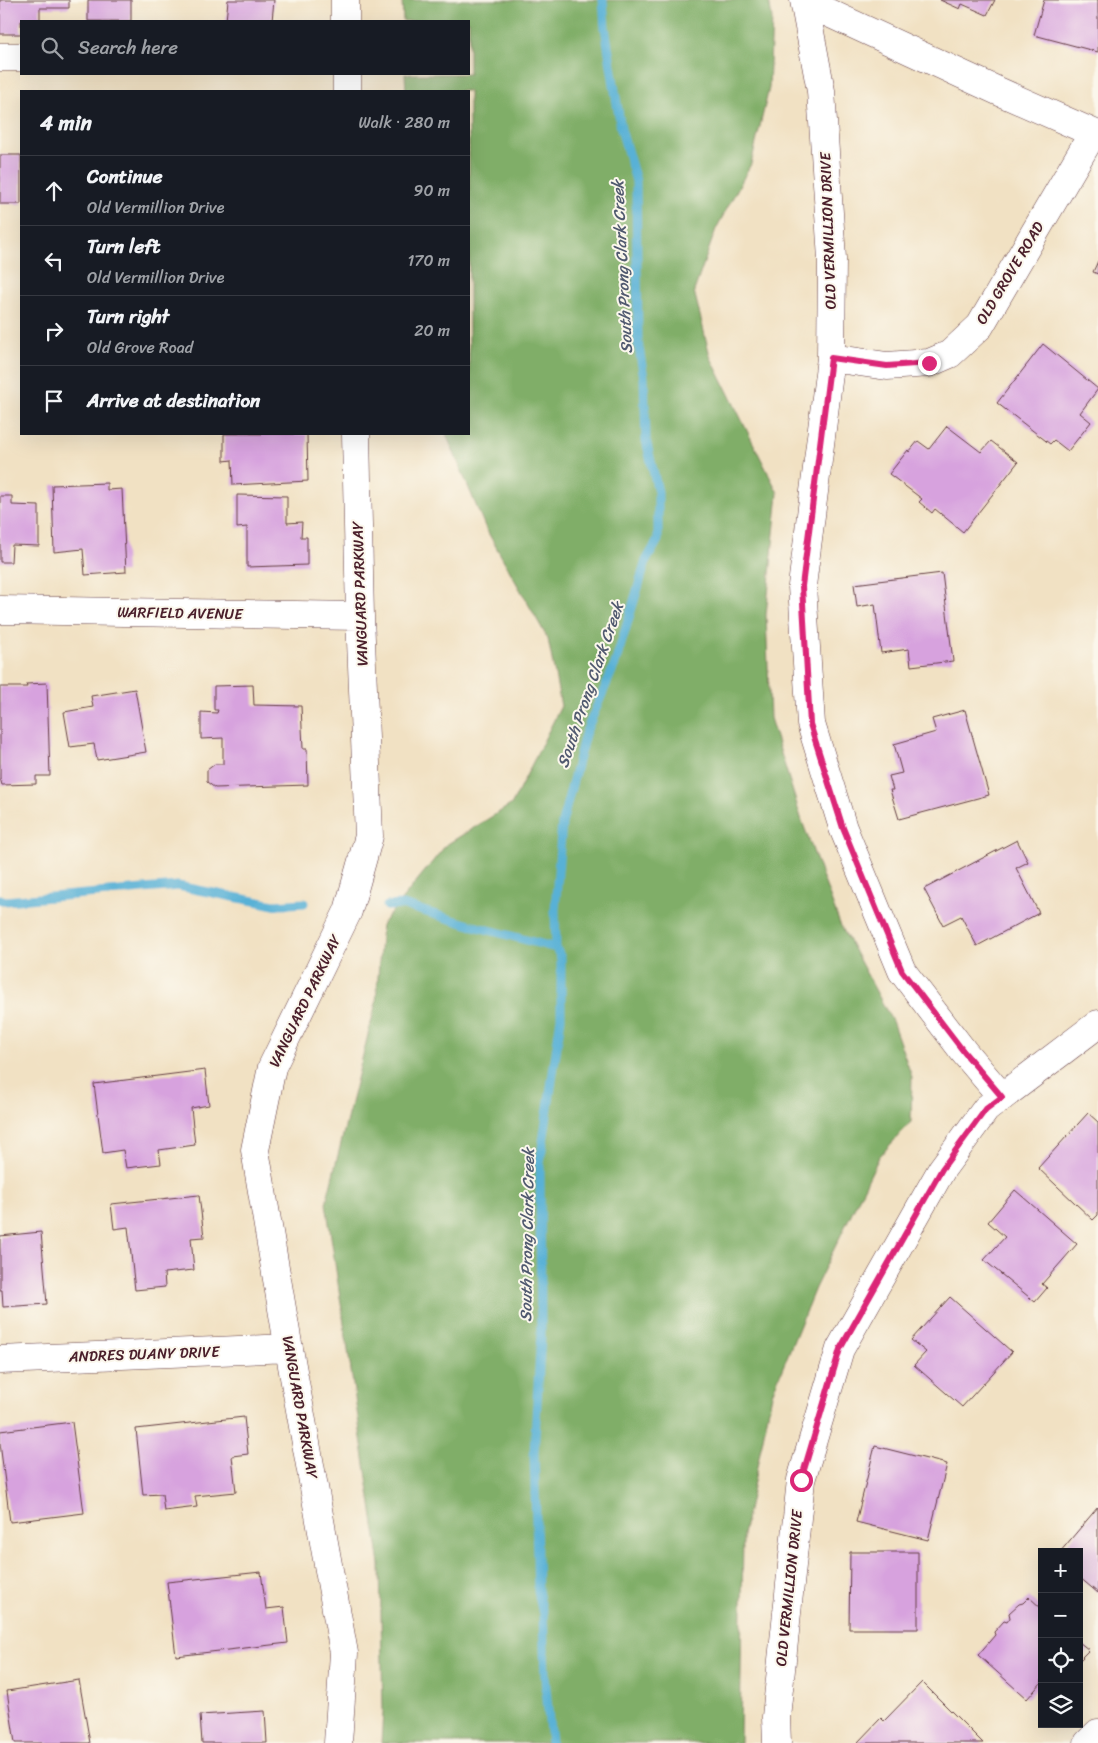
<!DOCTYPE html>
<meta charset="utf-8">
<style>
:root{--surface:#171b24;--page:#20242c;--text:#f1f3f6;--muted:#9ea1a6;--line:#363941}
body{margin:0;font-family:Sriracha,sans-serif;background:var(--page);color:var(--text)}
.controls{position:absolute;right:15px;bottom:15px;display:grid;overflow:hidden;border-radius:0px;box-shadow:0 5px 20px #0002}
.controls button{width:45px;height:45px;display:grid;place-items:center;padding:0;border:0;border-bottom:1px solid var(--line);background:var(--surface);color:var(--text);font:25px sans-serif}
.stop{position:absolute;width:15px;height:15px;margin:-11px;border:4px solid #db2777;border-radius:50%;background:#fff}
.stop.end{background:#db2777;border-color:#fff;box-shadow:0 1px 5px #0008}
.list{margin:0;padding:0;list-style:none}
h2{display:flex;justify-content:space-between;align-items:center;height:65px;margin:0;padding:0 20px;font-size:21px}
h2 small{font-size:16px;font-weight:400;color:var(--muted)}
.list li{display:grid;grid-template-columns:32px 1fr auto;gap:15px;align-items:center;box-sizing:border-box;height:70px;padding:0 20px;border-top:1px solid var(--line)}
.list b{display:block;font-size:19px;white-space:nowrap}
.list p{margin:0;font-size:16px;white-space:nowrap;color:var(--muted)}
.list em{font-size:16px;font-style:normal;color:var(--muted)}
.icon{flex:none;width:28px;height:28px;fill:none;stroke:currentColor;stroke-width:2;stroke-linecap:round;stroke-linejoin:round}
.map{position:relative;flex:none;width:1098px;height:1743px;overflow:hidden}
.search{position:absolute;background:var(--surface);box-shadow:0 5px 20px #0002;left:20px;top:20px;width:450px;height:55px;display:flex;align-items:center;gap:12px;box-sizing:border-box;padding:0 18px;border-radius:0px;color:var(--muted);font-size:19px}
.panel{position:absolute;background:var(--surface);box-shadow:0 5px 20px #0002;left:20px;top:90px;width:450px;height:345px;border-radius:0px}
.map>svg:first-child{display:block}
.forest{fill:#80ae67;stroke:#656649}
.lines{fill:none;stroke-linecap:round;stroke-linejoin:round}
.stream{stroke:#58b1d6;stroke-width:9}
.building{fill:#d7a2de}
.minor-casing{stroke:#633c42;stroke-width:29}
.minor{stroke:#fff;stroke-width:28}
.route{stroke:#db2777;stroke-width:6}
.labels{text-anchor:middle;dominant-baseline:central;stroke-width:4;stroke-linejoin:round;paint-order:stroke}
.street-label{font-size:15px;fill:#4a1f2b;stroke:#fbf7ec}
.water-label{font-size:16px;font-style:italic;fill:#50596f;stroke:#fbf7ec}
</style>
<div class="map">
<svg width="1098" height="1743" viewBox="0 0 1098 1743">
<rect width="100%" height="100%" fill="#fbf7ec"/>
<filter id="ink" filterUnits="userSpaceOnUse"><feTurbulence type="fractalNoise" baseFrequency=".02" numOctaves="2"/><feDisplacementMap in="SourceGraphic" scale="10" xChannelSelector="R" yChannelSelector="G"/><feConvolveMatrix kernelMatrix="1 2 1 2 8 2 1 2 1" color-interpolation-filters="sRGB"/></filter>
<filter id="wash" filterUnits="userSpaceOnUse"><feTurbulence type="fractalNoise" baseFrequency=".0096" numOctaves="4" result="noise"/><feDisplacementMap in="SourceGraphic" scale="20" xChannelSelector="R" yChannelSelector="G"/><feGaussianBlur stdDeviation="1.12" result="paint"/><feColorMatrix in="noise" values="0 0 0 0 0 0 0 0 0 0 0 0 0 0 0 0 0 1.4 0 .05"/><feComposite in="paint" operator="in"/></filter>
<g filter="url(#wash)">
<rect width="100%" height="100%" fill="#f1e1c3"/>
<path class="forest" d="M 402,0 L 769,0 L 772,19 L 769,88 L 751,164 L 716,229 L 694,291 L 710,356 L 778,493 L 766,615 L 770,718 L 802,821 L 840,924 L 892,1021 L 912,1077 L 911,1122 L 879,1157 L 815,1288 L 772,1394 L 743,1535 L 740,1743 L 381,1743 L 383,1712 L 380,1565 L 326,1203 L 376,1003 L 382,924 L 446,845 L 512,804 L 561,706 L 548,639 L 486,529 L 446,434 L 469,434 L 469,91 L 406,91 L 405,74 L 469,74 L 469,21 L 403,21 Z"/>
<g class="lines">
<path class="stream" d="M 0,899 L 5,901 L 178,886 L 274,905 L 304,903
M 387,906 L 403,905 L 470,925 L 556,948
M 551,1743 L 545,1677 L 543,1614 L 538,1591 L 534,1453 L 541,1335 L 540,1163 L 561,1018 L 561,958 L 556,948 L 555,910 L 562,823 L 585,734 L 615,664 L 646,561 L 658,540 L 658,492 L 646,440 L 644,378 L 638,342 L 636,181 L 621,129 L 605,27 L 603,0"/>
</g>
<g id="blocks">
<path class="building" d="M 0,0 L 69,0 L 69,8 L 40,8 L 40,21 L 21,21 L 21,34 L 0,34 Z
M 88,0 L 131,0 L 131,21 L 88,21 Z
M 228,0 L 274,0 L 272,21 L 226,21 Z
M 940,0 L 995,0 L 987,15 L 962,4 L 960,9 Z
M 1044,0 L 1098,0 L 1098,52 L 1034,35 Z
M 0,155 L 21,155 L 21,204 L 0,204 Z
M 1098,261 L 1098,274 L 1093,272 Z
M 1043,344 L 1098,389 L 1080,413 L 1091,422 L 1068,451 L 1054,440 L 1050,444 L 997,403 Z
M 947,426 L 981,452 L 991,441 L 1018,462 L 963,532 L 935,509 L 932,513 L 919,502 L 922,499 L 889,474 L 908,450 L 909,452 L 918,441 L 929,449 Z
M 224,434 L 307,434 L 308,481 L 233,485 L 232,460 L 224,461 Z
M 107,483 L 107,490 L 122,489 L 126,572 L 85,575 L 83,549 L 54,552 L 52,485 Z
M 237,495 L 287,496 L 287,523 L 302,522 L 301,537 L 307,537 L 307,565 L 247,567 L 247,527 L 237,528 Z
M 0,496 L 12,496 L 12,505 L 39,506 L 39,546 L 12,545 L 11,562 L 0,562 Z
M 942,573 L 953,661 L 911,666 L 909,649 L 881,653 L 875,604 L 857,607 L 854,584 Z
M 47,683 L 50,776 L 36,776 L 36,784 L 2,785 L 0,778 L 0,687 L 27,687 L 26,684 Z
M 253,685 L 254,705 L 301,706 L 303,749 L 307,749 L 308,785 L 215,788 L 207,782 L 207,770 L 215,764 L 223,764 L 223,738 L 201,739 L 201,712 L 217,713 L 218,710 L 214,710 L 214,686 Z
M 135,689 L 146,752 L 97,760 L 94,744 L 70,747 L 64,712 L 93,707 L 91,696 Z
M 965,710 L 989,795 L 899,819 L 890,790 L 893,790 L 889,776 L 902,773 L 894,744 L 936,732 L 932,719 Z
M 1017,840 L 1028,862 L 1016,868 L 1039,913 L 977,946 L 961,916 L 943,925 L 924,889 Z
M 205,1070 L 209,1105 L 191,1108 L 195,1145 L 159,1150 L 161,1164 L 126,1168 L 123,1150 L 103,1153 L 94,1084 Z
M 1088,1113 L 1098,1122 L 1098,1215 L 1093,1220 L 1038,1168 Z
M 1015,1190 L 1077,1244 L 1042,1284 L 1047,1288 L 1035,1302 L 984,1260 L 1005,1237 L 988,1222 Z
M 199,1195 L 204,1237 L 191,1238 L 194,1270 L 164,1273 L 165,1287 L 135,1290 L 128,1227 L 114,1229 L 111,1204 Z
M 41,1232 L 47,1304 L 3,1307 L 2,1290 L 0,1290 L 0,1236 Z
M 950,1297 L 1012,1352 L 962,1407 L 914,1365 L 926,1352 L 911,1340 Z
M 244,1417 L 248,1454 L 232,1456 L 236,1492 L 195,1496 L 197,1507 L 164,1511 L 162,1494 L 143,1495 L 136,1429 Z
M 72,1422 L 84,1513 L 10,1522 L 0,1443 L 0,1431 Z
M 875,1446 L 947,1464 L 928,1540 L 856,1522 Z
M 1098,1507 L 1098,1593 L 1079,1577 L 1079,1552 L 1060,1552 Z
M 850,1552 L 918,1552 L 918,1629 L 849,1629 Z
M 261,1572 L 266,1609 L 284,1607 L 288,1643 L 176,1656 L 167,1582 Z
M 1029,1597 L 1042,1609 L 1042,1682 L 1027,1699 L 978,1655 L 995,1635 L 994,1632 L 1004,1621 L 1007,1622 L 1010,1618 L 1009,1613 L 1019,1604 L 1023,1603 Z
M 1079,1642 L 1089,1650 L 1082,1657 L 1083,1658 L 1079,1662 Z
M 79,1680 L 90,1743 L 15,1743 L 7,1691 Z
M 922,1682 L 983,1743 L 857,1743 L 881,1718 L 884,1721 Z
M 265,1711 L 267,1743 L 202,1743 L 200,1715 Z"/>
</g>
</g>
<g filter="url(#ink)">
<use href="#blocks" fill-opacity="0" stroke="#633c42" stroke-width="1"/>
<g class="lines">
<defs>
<path id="minor" d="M 345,0 L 345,21
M 804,0 L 821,91 L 832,259 L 831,358 L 802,586 L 811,724 L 843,828 L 902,971 L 964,1052 L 1002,1097
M 805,2 L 998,91 L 1098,135
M 0,57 L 21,57
M 347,74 L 347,91
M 831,358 L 887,366 L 929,363 L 950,354 L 980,326 L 1093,133
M 0,610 L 360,616
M 0,1360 L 289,1348
M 338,1743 L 344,1653 L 287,1338 L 255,1150 L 272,1067 L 348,911 L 369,836 L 360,616 L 356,434
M 777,1743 L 776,1717 L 801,1480 L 840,1349 L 942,1169 L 986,1109 L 1098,1024
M 1088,1743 L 1098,1733"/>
</defs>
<use href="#minor" class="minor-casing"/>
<use href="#minor" class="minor"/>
</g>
</g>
<g class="lines" filter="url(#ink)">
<path class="route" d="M 801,1480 L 840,1349 L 942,1169 L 986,1109 L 1002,1097 L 964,1052 L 902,971 L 843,828 L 810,724 L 802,586 L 831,358 L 887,366 L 929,363"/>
</g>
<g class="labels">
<g class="street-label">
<text transform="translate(828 231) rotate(-92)">OLD VERMILLION DRIVE</text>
<text transform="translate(1010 273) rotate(-59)">OLD GROVE ROAD</text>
<text transform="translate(360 594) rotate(-92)">VANGUARD PARKWAY</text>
<text transform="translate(180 613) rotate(1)">WARFIELD AVENUE</text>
<text transform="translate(305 1001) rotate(-64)">VANGUARD PARKWAY</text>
<text transform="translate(144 1354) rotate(-2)">ANDRES DUANY DRIVE</text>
<text transform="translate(300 1407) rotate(80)">VANGUARD PARKWAY</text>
<text transform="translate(789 1588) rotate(-84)">OLD VERMILLION DRIVE</text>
</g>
<g class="water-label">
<text transform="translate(622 267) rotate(-93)">South Prong Clark Creek</text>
<text transform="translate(590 685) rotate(-71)">South Prong Clark Creek</text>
<text transform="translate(527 1235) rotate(-89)">South Prong Clark Creek</text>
</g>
</g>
</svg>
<div class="controls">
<button>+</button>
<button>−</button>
<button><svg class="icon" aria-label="locate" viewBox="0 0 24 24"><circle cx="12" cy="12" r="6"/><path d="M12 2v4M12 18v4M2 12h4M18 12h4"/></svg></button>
<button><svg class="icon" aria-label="layers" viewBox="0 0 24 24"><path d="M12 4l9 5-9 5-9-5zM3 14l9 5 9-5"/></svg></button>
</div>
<div class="stop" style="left:801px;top:1480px"></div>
<div class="stop end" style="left:929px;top:363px"></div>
<div class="search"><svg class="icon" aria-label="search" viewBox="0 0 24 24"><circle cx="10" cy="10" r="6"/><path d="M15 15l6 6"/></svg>Search here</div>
<section class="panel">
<h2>4 min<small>Walk · 280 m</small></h2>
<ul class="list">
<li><svg class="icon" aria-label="ahead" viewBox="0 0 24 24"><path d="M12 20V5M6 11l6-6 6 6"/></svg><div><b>Continue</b><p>Old Vermillion Drive</p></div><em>90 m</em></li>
<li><svg class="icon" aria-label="left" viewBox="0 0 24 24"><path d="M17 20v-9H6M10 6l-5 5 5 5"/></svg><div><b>Turn left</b><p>Old Vermillion Drive</p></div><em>170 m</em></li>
<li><svg class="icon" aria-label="right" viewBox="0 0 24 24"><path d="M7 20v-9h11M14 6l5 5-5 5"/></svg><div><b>Turn right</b><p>Old Grove Road</p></div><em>20 m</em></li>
<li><svg class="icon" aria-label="arrive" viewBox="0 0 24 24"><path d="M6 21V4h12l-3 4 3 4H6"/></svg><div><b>Arrive at destination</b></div></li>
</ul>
</section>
</div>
